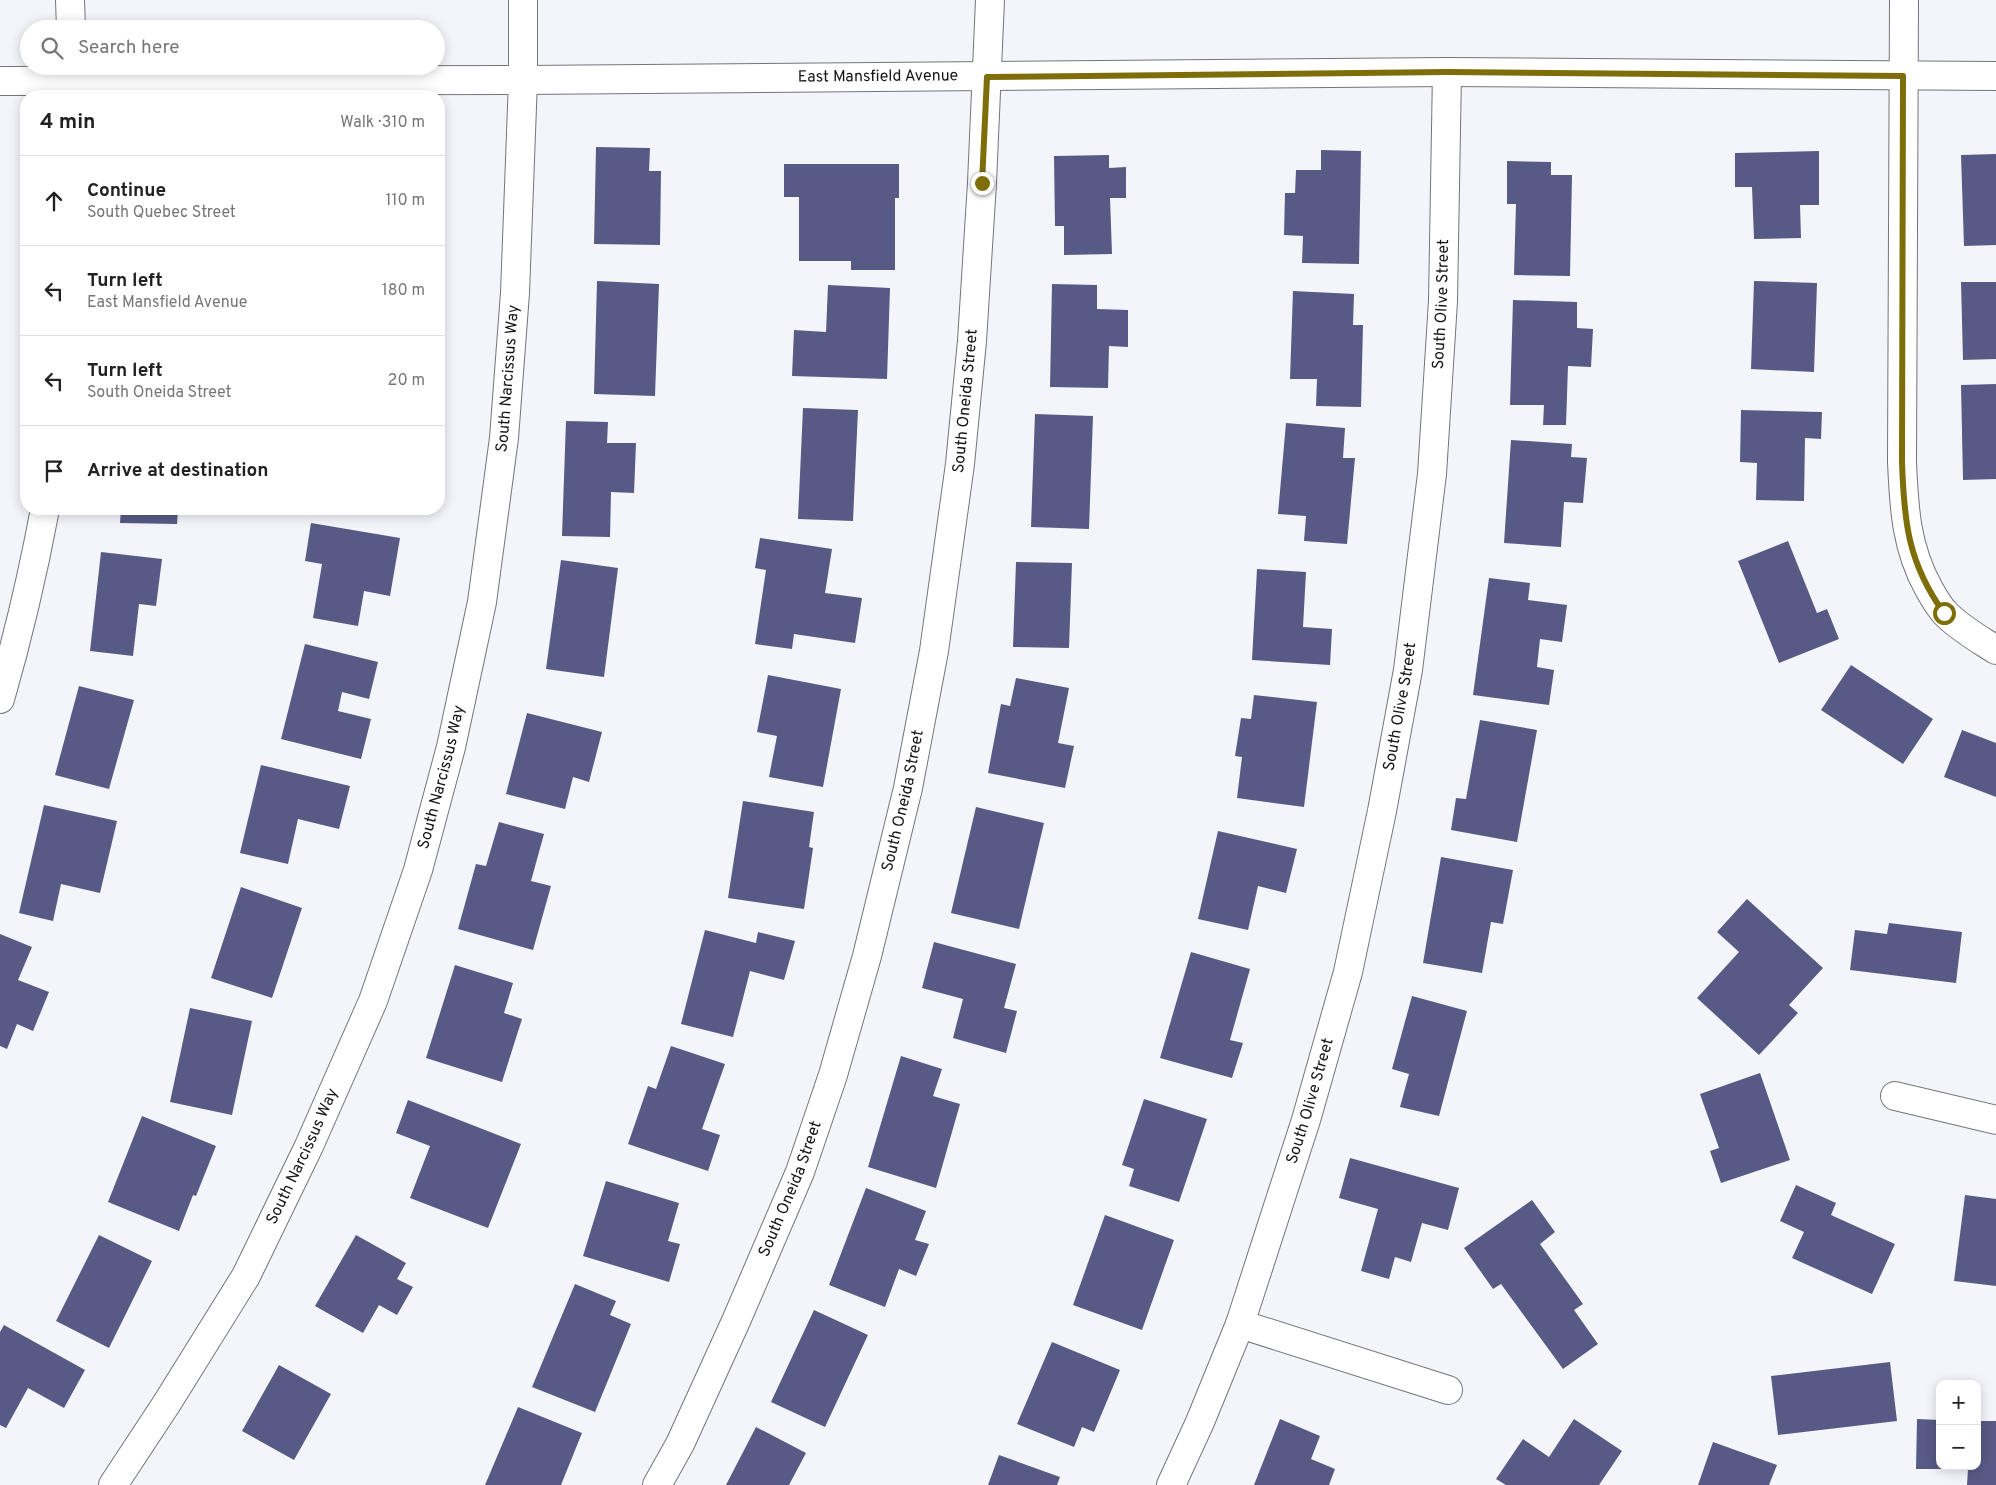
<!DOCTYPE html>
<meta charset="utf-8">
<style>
:root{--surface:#fff;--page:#f6f6f6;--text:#222;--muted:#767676;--line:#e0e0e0}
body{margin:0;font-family:Overpass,sans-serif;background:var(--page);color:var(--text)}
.controls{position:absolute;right:15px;bottom:15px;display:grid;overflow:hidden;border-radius:10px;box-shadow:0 2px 12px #0003}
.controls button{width:45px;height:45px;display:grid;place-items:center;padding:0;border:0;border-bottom:1px solid var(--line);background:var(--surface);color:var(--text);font:25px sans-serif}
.stop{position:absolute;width:15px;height:15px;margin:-11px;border:4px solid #7d6e0a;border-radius:50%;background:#fff}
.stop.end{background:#7d6e0a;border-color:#fff;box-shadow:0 1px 5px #0008}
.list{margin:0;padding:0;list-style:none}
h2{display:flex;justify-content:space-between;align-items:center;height:65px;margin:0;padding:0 20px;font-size:21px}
h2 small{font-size:16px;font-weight:400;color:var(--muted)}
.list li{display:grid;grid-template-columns:32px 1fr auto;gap:15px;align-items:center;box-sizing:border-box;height:90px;padding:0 20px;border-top:1px solid var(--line)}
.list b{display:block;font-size:19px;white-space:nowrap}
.list p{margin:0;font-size:16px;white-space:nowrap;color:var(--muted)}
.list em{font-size:16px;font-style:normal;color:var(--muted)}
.icon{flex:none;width:28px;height:28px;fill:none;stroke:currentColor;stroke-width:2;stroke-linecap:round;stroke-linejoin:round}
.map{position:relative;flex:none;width:1996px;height:1485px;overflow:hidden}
.search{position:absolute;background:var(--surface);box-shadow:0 2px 12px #0003;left:20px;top:20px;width:425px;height:55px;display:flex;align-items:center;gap:12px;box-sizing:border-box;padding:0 18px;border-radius:28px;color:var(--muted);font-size:19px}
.panel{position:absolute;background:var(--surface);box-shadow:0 2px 12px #0003;left:20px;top:90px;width:425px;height:425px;border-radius:20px}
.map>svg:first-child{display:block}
.building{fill:#575a85}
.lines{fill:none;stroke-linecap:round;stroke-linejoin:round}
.minor-casing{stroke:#74757a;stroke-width:30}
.minor{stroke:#fff;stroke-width:28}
.route{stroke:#7d6e0a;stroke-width:6}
.labels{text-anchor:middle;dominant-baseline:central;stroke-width:5;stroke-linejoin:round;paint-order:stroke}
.street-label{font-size:16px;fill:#151517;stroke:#f4f5fb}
</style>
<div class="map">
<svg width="1996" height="1485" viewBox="0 0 1996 1485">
<rect width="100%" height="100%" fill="#f4f5fb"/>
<path class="building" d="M 596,147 L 650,148 L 649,171 L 661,171 L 660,245 L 594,244 Z
M 1321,150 L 1361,151 L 1359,264 L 1302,263 L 1303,236 L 1284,235 L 1285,193 L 1295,193 L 1296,170 L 1321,170 Z
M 1819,151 L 1819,205 L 1800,205 L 1801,238 L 1754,239 L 1752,187 L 1735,187 L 1735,153 Z
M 1996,154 L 1996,245 L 1964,246 L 1961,155 Z
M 1109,155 L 1109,168 L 1126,167 L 1126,198 L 1110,198 L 1112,254 L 1064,255 L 1064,226 L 1055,226 L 1054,156 Z
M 1507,161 L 1551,162 L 1551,175 L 1572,175 L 1570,276 L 1514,275 L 1516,204 L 1507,204 Z
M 784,164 L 899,164 L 899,198 L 895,198 L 895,270 L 851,270 L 851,261 L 799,261 L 799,197 L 784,197 Z
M 597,281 L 659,284 L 655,396 L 594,394 Z
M 1754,281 L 1817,283 L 1814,372 L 1751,369 Z
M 1961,282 L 1996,282 L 1996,359 L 1963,360 Z
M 1052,284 L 1097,285 L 1097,309 L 1128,310 L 1128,347 L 1109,346 L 1108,388 L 1050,387 Z
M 828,285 L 890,288 L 887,379 L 792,376 L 794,330 L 826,332 Z
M 1293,291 L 1354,294 L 1353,325 L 1363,325 L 1361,407 L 1316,406 L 1317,379 L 1290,379 Z
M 1513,300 L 1577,302 L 1577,328 L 1593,329 L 1591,367 L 1568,366 L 1566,425 L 1543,425 L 1544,405 L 1510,405 Z
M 1996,384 L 1996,479 L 1963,480 L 1961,385 Z
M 803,408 L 858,410 L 853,521 L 798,519 Z
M 1741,410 L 1822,412 L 1821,439 L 1805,438 L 1804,501 L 1756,500 L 1757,463 L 1740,462 Z
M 1035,414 L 1093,416 L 1089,529 L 1031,527 Z
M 566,421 L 608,422 L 607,443 L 636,443 L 634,493 L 611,492 L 610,537 L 562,536 Z
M 1286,423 L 1345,428 L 1343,458 L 1355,458 L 1347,544 L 1304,541 L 1306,516 L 1278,514 Z
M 1511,440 L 1572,444 L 1571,457 L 1587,458 L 1583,503 L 1564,502 L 1561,547 L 1504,543 Z
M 121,509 L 178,509 L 177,524 L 120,523 Z
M 311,523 L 400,538 L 390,596 L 364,591 L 358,626 L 313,618 L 322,564 L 305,561 Z
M 760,538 L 832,549 L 825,593 L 862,598 L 855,643 L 794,634 L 792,649 L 755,644 L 766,570 L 755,568 Z
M 1788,541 L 1817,613 L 1827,609 L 1839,639 L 1779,663 L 1738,561 Z
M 101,552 L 162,559 L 156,606 L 139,604 L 133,656 L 90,651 Z
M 561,560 L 618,568 L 604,677 L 546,669 Z
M 1016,562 L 1072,563 L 1069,648 L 1013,647 Z
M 1257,569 L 1306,572 L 1303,627 L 1332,629 L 1330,665 L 1252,660 Z
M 1489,578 L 1530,583 L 1528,600 L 1567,605 L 1562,642 L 1540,639 L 1537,667 L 1554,670 L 1549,705 L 1473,695 Z
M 305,644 L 378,662 L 369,699 L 342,692 L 338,711 L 371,719 L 361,759 L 281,739 Z
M 1851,665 L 1933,719 L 1903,764 L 1821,710 Z
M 768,675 L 841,689 L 823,787 L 769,777 L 777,736 L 757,732 Z
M 1016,678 L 1069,688 L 1058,743 L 1074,746 L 1065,788 L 988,773 L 1001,704 L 1010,706 Z
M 79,686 L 134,700 L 109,789 L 55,775 Z
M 1254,695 L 1317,702 L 1304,807 L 1237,798 L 1242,757 L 1235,756 L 1241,718 L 1251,719 Z
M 527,713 L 602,732 L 589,782 L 573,777 L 565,809 L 506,794 Z
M 1480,720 L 1537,730 L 1517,842 L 1451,830 L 1456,798 L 1466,799 Z
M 1962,730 L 1996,743 L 1996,797 L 1944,777 Z
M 261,765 L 350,786 L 339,829 L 298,819 L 288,864 L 240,853 Z
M 743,801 L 814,812 L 809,847 L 813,848 L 804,909 L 728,898 Z
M 44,805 L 117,821 L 100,893 L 61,884 L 53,921 L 19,913 Z
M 976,807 L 1044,823 L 1019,929 L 951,913 Z
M 499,822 L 544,834 L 531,881 L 551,886 L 533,950 L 458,929 L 476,864 L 486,866 Z
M 1218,831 L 1297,849 L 1286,893 L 1258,886 L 1248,930 L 1198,919 Z
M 1441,857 L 1513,870 L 1503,924 L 1491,922 L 1482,973 L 1423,963 Z
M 241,887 L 302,908 L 272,998 L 211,978 Z
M 1747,899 L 1823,968 L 1789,1005 L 1798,1013 L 1759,1055 L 1697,998 L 1739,952 L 1717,932 Z
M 1889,923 L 1962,932 L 1956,983 L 1850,970 L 1855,930 L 1887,934 Z
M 705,930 L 756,943 L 758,932 L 795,941 L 784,980 L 750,971 L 733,1037 L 681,1024 Z
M 0,934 L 32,947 L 18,980 L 49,992 L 33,1031 L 17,1024 L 7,1049 L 0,1046 Z
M 934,942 L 1016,964 L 1004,1008 L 1017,1011 L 1006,1053 L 953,1038 L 963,999 L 922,988 Z
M 1191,952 L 1250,969 L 1230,1040 L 1243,1043 L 1232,1078 L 1160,1058 Z
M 455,965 L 513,983 L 504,1013 L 522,1019 L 502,1082 L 426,1058 Z
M 1412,996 L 1467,1011 L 1439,1116 L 1400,1107 L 1409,1074 L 1392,1069 Z
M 190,1008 L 252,1021 L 232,1115 L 170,1102 Z
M 671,1046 L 725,1064 L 702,1129 L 720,1135 L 708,1171 L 628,1144 L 648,1086 L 656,1089 Z
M 901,1056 L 942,1069 L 933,1096 L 960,1104 L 936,1188 L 868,1167 Z
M 1760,1073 L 1790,1160 L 1721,1183 L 1710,1151 L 1719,1148 L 1700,1094 Z
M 1144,1099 L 1207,1119 L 1179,1202 L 1129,1186 L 1134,1169 L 1122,1165 Z
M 408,1100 L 521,1144 L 488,1228 L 410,1198 L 430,1146 L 396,1133 Z
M 142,1116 L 216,1146 L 196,1196 L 193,1195 L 179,1231 L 108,1202 Z
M 1350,1158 L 1459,1188 L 1448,1230 L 1422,1223 L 1411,1262 L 1395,1257 L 1389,1279 L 1361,1271 L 1378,1209 L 1339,1198 Z
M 606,1181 L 679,1203 L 668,1241 L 680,1244 L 669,1282 L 583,1256 Z
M 1796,1185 L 1836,1203 L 1831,1215 L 1895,1244 L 1872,1294 L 1792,1258 L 1804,1232 L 1780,1221 Z
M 866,1188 L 926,1211 L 915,1240 L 929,1244 L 916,1276 L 899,1269 L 885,1307 L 829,1285 Z
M 1965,1195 L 1996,1199 L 1996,1286 L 1954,1281 Z
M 1532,1200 L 1555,1232 L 1540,1244 L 1583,1304 L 1574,1310 L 1598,1344 L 1563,1369 L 1501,1284 L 1493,1289 L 1464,1248 Z
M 1105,1215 L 1174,1240 L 1142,1330 L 1073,1305 Z
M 99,1235 L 152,1261 L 109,1348 L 56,1321 Z
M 356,1235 L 406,1263 L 397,1279 L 413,1287 L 397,1315 L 379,1305 L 363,1333 L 315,1306 Z
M 575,1284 L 616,1301 L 610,1315 L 631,1324 L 595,1412 L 532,1387 Z
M 814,1310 L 868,1335 L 825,1427 L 771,1402 Z
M 4,1325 L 85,1370 L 64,1408 L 28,1388 L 6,1428 L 0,1425 L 0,1332 Z
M 1052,1342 L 1120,1370 L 1094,1432 L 1082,1427 L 1074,1447 L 1017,1424 Z
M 1890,1362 L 1897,1421 L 1778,1435 L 1771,1376 Z
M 279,1365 L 331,1394 L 294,1460 L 242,1431 Z
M 518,1407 L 582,1433 L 561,1485 L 485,1485 Z
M 1280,1419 L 1320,1436 L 1311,1459 L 1335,1469 L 1329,1485 L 1254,1485 Z
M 1574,1419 L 1622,1451 L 1599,1485 L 1506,1485 L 1496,1479 L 1523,1439 L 1549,1457 Z
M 1917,1419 L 1940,1420 L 1940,1466 L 1977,1466 L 1977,1421 L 1996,1421 L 1996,1485 L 1967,1485 L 1968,1469 L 1916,1469 Z
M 756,1427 L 806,1453 L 789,1485 L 726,1485 Z
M 1713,1442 L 1777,1465 L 1769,1485 L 1698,1485 Z
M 999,1455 L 1060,1477 L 1057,1485 L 988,1485 Z"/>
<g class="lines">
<defs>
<g id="minor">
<path d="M 70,0 L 71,29"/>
<path d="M 1904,0 L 1902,462 C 1904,508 1906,548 1929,589 C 1934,598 1939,607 1946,614 C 1961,629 1979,639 1996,650"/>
<path id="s1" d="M 0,81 L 523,80 L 1447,72 L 1996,76"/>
<path d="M 0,699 C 18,637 33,573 45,509"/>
<path d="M 1895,1096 L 1996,1120"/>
<path d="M 1240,1324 L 1448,1390"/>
<path id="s2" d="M 113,1485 L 167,1403 L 246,1276 L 309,1146 L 373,1001 L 418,870 L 451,747 L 482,602 L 504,438 L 515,293 L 523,80 L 523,0"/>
<path id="s3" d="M 657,1485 L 680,1444 L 736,1321 L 800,1172 L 833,1075 L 867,956 L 908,788 L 934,651 L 960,464 L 972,341 L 982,183 L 990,0"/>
<path id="s4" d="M 1171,1485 L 1200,1422 L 1240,1324 L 1306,1120 L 1348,972 L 1382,811 L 1408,670 L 1432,474 L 1443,301 L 1447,72"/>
</g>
</defs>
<use href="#minor" class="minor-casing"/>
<use href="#minor" class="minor"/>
</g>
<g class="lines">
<path class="route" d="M 982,183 L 987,77 L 1447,72 L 1903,76 L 1902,462 C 1904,522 1908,563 1944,613"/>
</g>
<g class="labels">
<g class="street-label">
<text stroke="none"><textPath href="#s1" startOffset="878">East Mansfield Avenue</textPath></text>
<text stroke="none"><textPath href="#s4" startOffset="1219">South Olive Street</textPath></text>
<text stroke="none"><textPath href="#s2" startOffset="1190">South Narcissus Way</textPath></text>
<text stroke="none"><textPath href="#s3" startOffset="1135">South Oneida Street</textPath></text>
<text stroke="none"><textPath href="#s4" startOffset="814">South Olive Street</textPath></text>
<text stroke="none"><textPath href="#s2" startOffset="785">South Narcissus Way</textPath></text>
<text stroke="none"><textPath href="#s3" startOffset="730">South Oneida Street</textPath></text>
<text stroke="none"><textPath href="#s4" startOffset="409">South Olive Street</textPath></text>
<text stroke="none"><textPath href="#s2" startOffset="380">South Narcissus Way</textPath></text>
<text stroke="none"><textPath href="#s3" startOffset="325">South Oneida Street</textPath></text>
</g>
</g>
</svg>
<div class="controls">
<button>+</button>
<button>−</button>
</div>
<div class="stop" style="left:1944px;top:613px"></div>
<div class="stop end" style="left:982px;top:183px"></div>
<div class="search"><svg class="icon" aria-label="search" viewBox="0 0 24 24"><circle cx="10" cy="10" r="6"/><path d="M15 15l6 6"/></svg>Search here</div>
<section class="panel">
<h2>4 min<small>Walk · 310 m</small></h2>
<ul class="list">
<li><svg class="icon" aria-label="ahead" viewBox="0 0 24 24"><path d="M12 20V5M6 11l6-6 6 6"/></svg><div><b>Continue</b><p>South Quebec Street</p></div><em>110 m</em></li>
<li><svg class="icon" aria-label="left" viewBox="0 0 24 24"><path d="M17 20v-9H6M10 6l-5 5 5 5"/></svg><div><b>Turn left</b><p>East Mansfield Avenue</p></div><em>180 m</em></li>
<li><svg class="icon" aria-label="left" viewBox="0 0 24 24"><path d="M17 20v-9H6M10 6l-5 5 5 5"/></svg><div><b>Turn left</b><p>South Oneida Street</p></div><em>20 m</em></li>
<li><svg class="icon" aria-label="arrive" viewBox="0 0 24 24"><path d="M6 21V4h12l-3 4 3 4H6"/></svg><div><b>Arrive at destination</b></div></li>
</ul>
</section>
</div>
